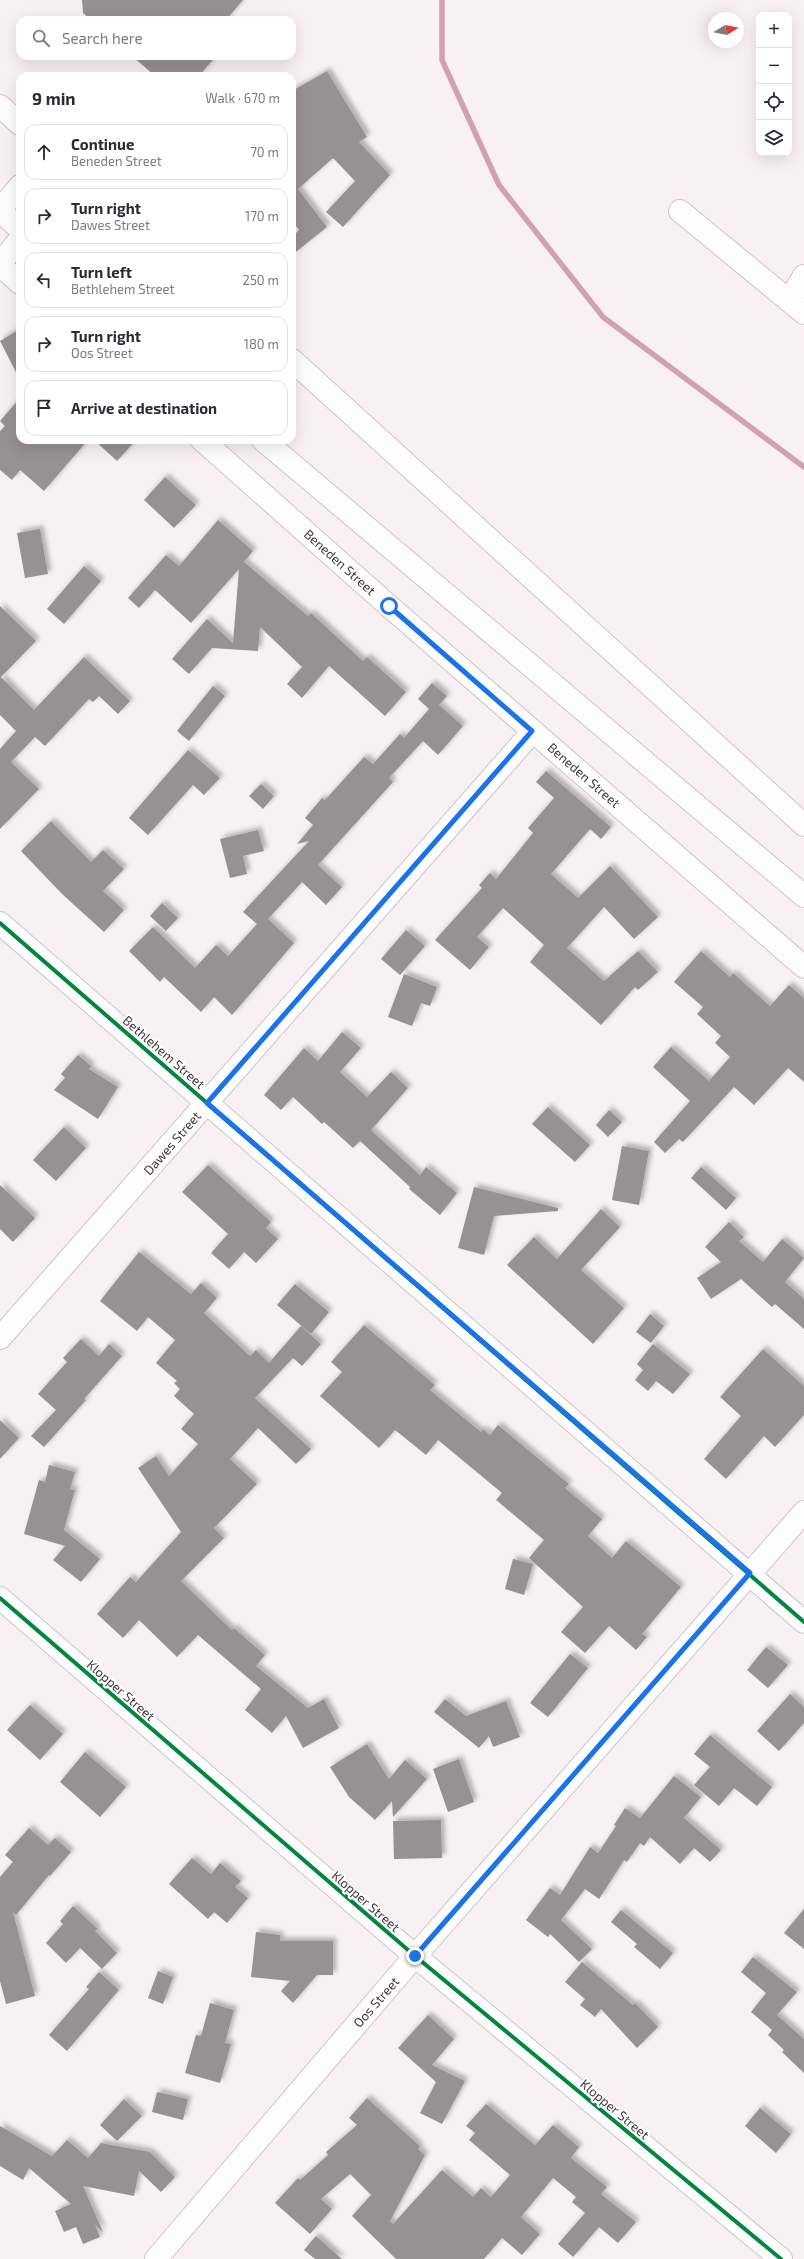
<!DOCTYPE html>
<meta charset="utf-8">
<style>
:root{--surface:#fff;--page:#f2f2f3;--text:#2b2b33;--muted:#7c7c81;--line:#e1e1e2}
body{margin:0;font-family:"Exo 2",sans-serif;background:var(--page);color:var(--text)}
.controls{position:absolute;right:12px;top:12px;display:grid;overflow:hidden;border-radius:8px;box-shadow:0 4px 16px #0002}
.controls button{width:36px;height:36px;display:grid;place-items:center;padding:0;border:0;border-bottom:1px solid var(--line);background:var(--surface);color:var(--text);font:20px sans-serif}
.compass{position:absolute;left:708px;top:12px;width:36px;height:36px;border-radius:50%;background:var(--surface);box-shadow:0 4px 16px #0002;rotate:80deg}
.stop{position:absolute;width:12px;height:12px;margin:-9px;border:3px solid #1a73e8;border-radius:50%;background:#fff}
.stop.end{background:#1a73e8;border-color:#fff;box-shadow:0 1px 4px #0008}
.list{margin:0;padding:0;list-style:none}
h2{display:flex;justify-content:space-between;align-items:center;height:52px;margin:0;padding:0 16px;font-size:17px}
h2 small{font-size:13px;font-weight:400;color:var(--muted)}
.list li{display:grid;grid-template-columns:26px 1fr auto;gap:12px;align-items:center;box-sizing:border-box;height:56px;margin:0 8px 8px;padding:0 8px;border:1px solid var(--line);border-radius:12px}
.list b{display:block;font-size:15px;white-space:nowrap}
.list p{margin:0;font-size:13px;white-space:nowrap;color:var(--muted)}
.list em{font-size:13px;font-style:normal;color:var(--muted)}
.icon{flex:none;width:22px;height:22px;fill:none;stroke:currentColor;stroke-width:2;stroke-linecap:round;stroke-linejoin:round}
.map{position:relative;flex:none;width:804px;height:2259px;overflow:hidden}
.search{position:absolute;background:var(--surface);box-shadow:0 4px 16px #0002;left:16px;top:16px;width:280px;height:44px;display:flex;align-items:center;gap:10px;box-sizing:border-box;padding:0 14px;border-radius:12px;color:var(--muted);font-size:15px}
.panel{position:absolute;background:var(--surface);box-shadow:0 4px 16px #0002;left:16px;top:72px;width:280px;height:372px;border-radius:12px}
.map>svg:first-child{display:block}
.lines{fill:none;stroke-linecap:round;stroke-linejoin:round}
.stream{stroke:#d1a1b2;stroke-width:5.5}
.building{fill:#989194;filter:url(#shadow)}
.minor-casing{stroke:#cec5c8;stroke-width:24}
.major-casing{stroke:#cec5c8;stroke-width:24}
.minor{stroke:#fefdfd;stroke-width:22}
.major{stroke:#fefdfd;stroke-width:22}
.cycleway-casing{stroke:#fff;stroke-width:6}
.cycleway{stroke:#00873e;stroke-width:4}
.route{stroke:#1a73e8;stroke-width:5}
.labels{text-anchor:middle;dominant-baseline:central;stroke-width:4;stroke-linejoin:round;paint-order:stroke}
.street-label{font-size:13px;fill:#41373a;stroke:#fff}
</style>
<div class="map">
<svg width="804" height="2259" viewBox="0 0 804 2259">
<defs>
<filter id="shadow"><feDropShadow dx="3.5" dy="-3.5" stdDeviation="2" flood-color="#0004"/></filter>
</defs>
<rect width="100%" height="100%" fill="#f8f0f3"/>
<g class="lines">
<path class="stream" d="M 442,0 L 442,60 L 499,185 L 603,317 L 804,467"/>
</g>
<path class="building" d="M 82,0 L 243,0 L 226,20 L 91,20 L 83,13 Z
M 132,56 L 216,56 L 199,76 L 155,76 Z
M 327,71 L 367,137 L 359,142 L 390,175 L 343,227 L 326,212 L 355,181 L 333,158 L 298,189 L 327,227 L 292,255 L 292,237 L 299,230 L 292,221 L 292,91 Z
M 20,329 L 20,380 L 0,341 Z
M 20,398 L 20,440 L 88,440 L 44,491 L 20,470 L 12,480 L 0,470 L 0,431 L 5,426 L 0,421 Z
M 94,440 L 136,440 L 117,461 Z
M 165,477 L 196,505 L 174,528 L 144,500 Z
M 218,520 L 253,551 L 244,562 L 308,616 L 311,613 L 363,661 L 367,657 L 406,692 L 385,716 L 329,666 L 302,698 L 287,684 L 302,667 L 260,627 L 258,651 L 212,648 L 189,674 L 172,659 L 207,619 L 233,643 L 239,569 L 191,623 L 155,590 L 139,608 L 128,598 L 166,555 L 179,566 Z
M 40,529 L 48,574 L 25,578 L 17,533 Z
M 84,566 L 101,581 L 64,624 L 47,609 Z
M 0,606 L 36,641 L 1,677 L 34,710 L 84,657 L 130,701 L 118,714 L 99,696 L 93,702 L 89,699 L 45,746 L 35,737 L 11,762 L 39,789 L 0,829 L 0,749 L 16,731 L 0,715 Z
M 432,683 L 447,696 L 439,705 L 463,726 L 438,755 L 423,741 L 389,778 L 393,782 L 318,865 L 342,887 L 326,905 L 302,882 L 268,919 L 294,943 L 232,1015 L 214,997 L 201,1012 L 164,977 L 160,982 L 129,951 L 153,927 L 195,968 L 216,945 L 228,956 L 257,924 L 243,912 L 309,841 L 297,844 L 313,825 L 305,818 L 322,798 L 325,800 L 364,757 L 373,764 L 400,734 L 404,738 L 429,709 L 418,699 Z
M 213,686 L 225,696 L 189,741 L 177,731 Z
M 188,750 L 220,778 L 204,795 L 193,785 L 148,835 L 129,818 Z
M 546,771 L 611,827 L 601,839 L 590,829 L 551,874 L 578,898 L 610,866 L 658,917 L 634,939 L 604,907 L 567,948 L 604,981 L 638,951 L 658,972 L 638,990 L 635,987 L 601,1025 L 530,962 L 544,945 L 503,908 L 477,937 L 489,947 L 470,970 L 435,940 L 482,888 L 479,885 L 490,873 L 496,879 L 533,833 L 528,828 L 554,798 L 536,782 Z
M 261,784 L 274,796 L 263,809 L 249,796 Z
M 51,821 L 91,862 L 103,850 L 124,869 L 103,891 L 124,910 L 104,932 L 62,894 L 21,851 Z
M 258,830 L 264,851 L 243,856 L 247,874 L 230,878 L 220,839 Z
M 162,903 L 178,918 L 166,931 L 150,916 Z
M 406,930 L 425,946 L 400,975 L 381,959 Z
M 701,951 L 730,977 L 733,973 L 770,1006 L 789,985 L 804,998 L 804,1082 L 788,1068 L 754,1105 L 734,1087 L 683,1142 L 679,1139 L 665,1153 L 654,1142 L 690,1101 L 653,1067 L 671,1047 L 709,1081 L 730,1057 L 715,1043 L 721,1036 L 697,1014 L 703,1007 L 674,982 Z
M 404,974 L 437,987 L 430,1006 L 421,1003 L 412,1026 L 388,1017 Z
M 342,1032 L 361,1048 L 340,1072 L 367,1097 L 391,1072 L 408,1088 L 371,1130 L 420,1175 L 426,1167 L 457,1193 L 440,1215 L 409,1189 L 410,1187 L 360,1141 L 353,1148 L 324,1122 L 322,1124 L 293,1097 L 281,1110 L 264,1095 L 304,1048 L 318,1061 Z
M 78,1055 L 91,1066 L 89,1069 L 118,1087 L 98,1119 L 54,1090 L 65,1078 L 61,1074 Z
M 548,1107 L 590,1145 L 575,1162 L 532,1124 Z
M 609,1110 L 622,1122 L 608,1137 L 596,1125 Z
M 64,1127 L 86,1148 L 56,1181 L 33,1160 Z
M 622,1146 L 649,1151 L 639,1205 L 612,1200 Z
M 208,1165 L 271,1222 L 266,1228 L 278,1239 L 256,1263 L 244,1252 L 229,1269 L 211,1253 L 228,1234 L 182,1192 Z
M 701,1167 L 736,1198 L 726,1210 L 691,1178 Z
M 0,1185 L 35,1218 L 13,1242 L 0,1229 Z
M 474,1187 L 558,1208 L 558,1211 L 494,1216 L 484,1255 L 458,1248 Z
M 601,1209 L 620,1227 L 581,1270 L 624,1308 L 593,1344 L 507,1265 L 534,1237 L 557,1259 Z
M 729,1222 L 744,1237 L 739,1241 L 763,1262 L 782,1239 L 804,1258 L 785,1282 L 804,1299 L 804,1329 L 775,1304 L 772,1307 L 741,1279 L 711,1299 L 697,1278 L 721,1262 L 705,1247 Z
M 139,1252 L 191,1294 L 201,1283 L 217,1298 L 204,1313 L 250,1356 L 256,1350 L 269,1363 L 301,1326 L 321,1344 L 302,1366 L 293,1358 L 255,1398 L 311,1449 L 296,1464 L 258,1428 L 230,1459 L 257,1484 L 214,1528 L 224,1538 L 181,1581 L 232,1630 L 234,1628 L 265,1655 L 256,1666 L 308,1708 L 324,1699 L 339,1728 L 303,1748 L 286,1716 L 272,1733 L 245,1710 L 261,1689 L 198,1635 L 177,1657 L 139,1620 L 123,1638 L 97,1614 L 130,1577 L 136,1582 L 181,1532 L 138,1468 L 156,1456 L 169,1476 L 198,1444 L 181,1429 L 194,1414 L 174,1396 L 180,1389 L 174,1383 L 177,1381 L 156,1363 L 175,1340 L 148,1317 L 137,1331 L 100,1301 Z
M 295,1284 L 329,1312 L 311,1334 L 277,1305 Z
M 650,1314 L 664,1326 L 651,1343 L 636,1332 Z
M 364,1325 L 435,1385 L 430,1390 L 481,1432 L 483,1429 L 490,1435 L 498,1425 L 569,1484 L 565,1488 L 602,1519 L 588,1536 L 612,1558 L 626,1541 L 681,1587 L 642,1634 L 647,1637 L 636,1650 L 609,1626 L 585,1653 L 561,1632 L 583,1607 L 529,1558 L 544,1540 L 496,1500 L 502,1493 L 438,1440 L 426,1455 L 395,1430 L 379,1448 L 320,1396 L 342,1372 L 331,1362 Z
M 81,1339 L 99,1356 L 109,1344 L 122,1356 L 84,1399 L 86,1400 L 44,1447 L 31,1436 L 56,1410 L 38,1394 L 67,1362 L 63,1358 Z
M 653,1344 L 690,1374 L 673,1394 L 656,1381 L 648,1391 L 635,1380 L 643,1370 L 637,1364 Z
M 763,1349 L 804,1386 L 804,1415 L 775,1447 L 764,1436 L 726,1479 L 704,1459 L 741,1416 L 720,1397 Z
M 0,1420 L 19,1438 L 0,1459 Z
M 49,1465 L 75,1472 L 70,1489 L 75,1490 L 64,1530 L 100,1559 L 81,1582 L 53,1560 L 65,1546 L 24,1534 L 39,1480 L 45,1482 Z
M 513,1559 L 533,1564 L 524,1595 L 505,1589 Z
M 766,1647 L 788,1665 L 768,1688 L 747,1670 Z
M 570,1654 L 588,1668 L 548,1717 L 530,1703 Z
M 790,1694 L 804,1707 L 804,1723 L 779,1751 L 757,1731 Z
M 445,1699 L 466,1716 L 506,1701 L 520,1737 L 493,1747 L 489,1736 L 479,1748 L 434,1712 Z
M 30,1705 L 63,1734 L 40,1760 L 7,1730 Z
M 710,1735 L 772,1787 L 757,1806 L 734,1788 L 719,1806 L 694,1785 L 710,1767 L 694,1754 Z
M 367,1744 L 389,1779 L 405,1760 L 427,1779 L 393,1817 L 392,1801 L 375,1820 L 349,1797 L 330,1767 Z
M 85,1752 L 126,1787 L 100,1817 L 60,1782 Z
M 459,1759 L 474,1802 L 448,1812 L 433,1769 Z
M 674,1776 L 701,1797 L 684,1818 L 721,1850 L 710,1862 L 694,1848 L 680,1864 L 650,1837 L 644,1846 L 640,1843 L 627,1862 L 624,1860 L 599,1899 L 585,1889 L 561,1920 L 592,1949 L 579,1962 L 550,1934 L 548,1937 L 526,1920 L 550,1888 L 560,1895 L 590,1847 L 598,1853 L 616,1826 L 614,1825 L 625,1808 L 640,1818 Z
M 441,1820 L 442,1858 L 394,1859 L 393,1821 Z
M 29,1828 L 48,1845 L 55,1838 L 71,1852 L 50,1876 L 49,1875 L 16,1915 L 13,1912 L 35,1996 L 6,2004 L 0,1981 L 0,1877 L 13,1862 L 5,1855 Z
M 192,1858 L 211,1874 L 220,1863 L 241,1881 L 235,1887 L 248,1898 L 227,1923 L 214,1912 L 208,1919 L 169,1884 Z
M 73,1906 L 98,1929 L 95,1931 L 117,1953 L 102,1969 L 80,1948 L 66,1963 L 46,1943 L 63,1924 L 60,1921 Z
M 804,1909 L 804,1949 L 784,1933 Z
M 621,1910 L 673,1953 L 660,1969 L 634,1947 L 637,1944 L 611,1922 Z
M 256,1932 L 280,1935 L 280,1941 L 333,1941 L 333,1975 L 317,1975 L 293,2003 L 281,1991 L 290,1981 L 251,1977 Z
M 753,1957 L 797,1992 L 777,2015 L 804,2039 L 804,2073 L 782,2052 L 784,2050 L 768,2035 L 772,2030 L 751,2012 L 766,1993 L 741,1972 Z
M 582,1962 L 633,2005 L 635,2003 L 658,2027 L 637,2048 L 601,2009 L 595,2017 L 580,2005 L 585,1999 L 565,1982 Z
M 158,1971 L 173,1977 L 163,2004 L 148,1998 Z
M 99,1972 L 119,1990 L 67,2051 L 49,2035 L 89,1989 L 86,1987 Z
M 210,2003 L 234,2010 L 225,2043 L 231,2044 L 220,2083 L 185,2073 L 196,2035 L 201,2036 Z
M 428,2015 L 454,2039 L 432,2065 L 465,2081 L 442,2124 L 420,2113 L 436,2082 L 398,2048 Z
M 157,2092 L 188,2099 L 183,2120 L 152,2112 Z
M 367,2098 L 420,2146 L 418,2149 L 425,2155 L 390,2221 L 393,2224 L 442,2170 L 473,2197 L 481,2188 L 491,2197 L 510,2175 L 469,2140 L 475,2133 L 466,2126 L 486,2104 L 535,2145 L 553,2125 L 579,2147 L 571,2158 L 607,2187 L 601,2194 L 636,2222 L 618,2243 L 599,2227 L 573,2257 L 558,2244 L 585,2213 L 572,2202 L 576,2197 L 553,2178 L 521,2217 L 540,2234 L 522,2255 L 502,2238 L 484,2259 L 396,2259 L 352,2216 L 371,2195 L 350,2174 L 321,2199 L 332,2209 L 310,2234 L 275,2203 L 298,2178 L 300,2180 L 328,2155 L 326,2152 L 357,2125 L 349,2118 Z
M 124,2099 L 142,2116 L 117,2141 L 100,2125 Z
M 760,2108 L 791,2134 L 776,2153 L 745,2126 Z
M 0,2126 L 52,2156 L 67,2140 L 88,2158 L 101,2143 L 150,2152 L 175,2177 L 161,2192 L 139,2171 L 134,2196 L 83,2186 L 103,2232 L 95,2225 L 100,2237 L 83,2244 L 76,2227 L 64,2232 L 55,2211 L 71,2204 L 29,2168 L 23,2180 L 0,2166 Z
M 316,2236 L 342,2259 L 315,2259 L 304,2250 Z"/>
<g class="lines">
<defs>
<path id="minor" d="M 0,210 L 20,186
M 680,211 L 804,313
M 0,264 L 20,239
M 0,265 L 20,283
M 789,301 L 804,276
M 202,440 L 389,606 L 804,967
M 0,923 L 804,1622
M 0,1338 L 533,731
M 0,1598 L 415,1956 L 781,2259
M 156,2259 L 415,1956 L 804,1512"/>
<path id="major" d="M 0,106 L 20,124
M 0,211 L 20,229
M 292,360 L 804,825
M 263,440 L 804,896"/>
</defs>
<use href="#minor" class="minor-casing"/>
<use href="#major" class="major-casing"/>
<use href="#minor" class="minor"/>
<use href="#major" class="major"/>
<defs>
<path id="cycleway" d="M 0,923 L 804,1622
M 0,1598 L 415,1956 L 781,2259"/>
</defs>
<use href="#cycleway" class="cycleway-casing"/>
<use href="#cycleway" class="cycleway"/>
</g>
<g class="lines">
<path class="route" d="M 389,606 L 532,731 L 207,1103 L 750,1573 L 415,1956"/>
</g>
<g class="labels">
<g class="street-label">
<text transform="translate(340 562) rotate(42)">Beneden Street</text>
<text transform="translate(584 775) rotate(41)">Beneden Street</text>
<text transform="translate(164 1052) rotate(41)">Bethlehem Street</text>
<text transform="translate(172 1143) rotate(-49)">Dawes Street</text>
<text transform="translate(121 1690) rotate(41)">Klopper Street</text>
<text transform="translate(366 1901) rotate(41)">Klopper Street</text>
<text transform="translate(376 2002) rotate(-49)">Oos Street</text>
<text transform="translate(615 2109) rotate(40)">Klopper Street</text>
</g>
</g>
</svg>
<div class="controls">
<button>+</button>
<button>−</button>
<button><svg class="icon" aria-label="locate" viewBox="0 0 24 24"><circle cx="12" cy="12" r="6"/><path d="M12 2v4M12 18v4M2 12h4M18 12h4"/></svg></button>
<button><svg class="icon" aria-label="layers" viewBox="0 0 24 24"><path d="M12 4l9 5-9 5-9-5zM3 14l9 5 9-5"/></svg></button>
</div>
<svg class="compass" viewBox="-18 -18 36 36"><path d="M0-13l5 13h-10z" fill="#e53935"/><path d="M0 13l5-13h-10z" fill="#7c7c81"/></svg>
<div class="stop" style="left:389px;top:606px"></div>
<div class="stop end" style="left:415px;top:1956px"></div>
<div class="search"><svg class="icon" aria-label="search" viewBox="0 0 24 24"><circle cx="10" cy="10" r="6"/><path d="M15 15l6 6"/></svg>Search here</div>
<section class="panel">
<h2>9 min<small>Walk · 670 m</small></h2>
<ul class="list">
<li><svg class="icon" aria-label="ahead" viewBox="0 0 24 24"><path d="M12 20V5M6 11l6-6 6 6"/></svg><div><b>Continue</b><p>Beneden Street</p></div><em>70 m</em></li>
<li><svg class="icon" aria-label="right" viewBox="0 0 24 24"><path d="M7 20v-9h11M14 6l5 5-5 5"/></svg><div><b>Turn right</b><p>Dawes Street</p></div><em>170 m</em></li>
<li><svg class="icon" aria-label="left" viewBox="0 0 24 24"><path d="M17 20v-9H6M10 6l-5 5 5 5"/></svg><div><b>Turn left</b><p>Bethlehem Street</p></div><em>250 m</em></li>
<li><svg class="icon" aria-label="right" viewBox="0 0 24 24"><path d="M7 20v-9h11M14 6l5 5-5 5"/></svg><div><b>Turn right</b><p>Oos Street</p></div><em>180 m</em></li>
<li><svg class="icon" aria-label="arrive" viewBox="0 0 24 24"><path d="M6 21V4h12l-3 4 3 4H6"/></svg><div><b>Arrive at destination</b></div></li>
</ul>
</section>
</div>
